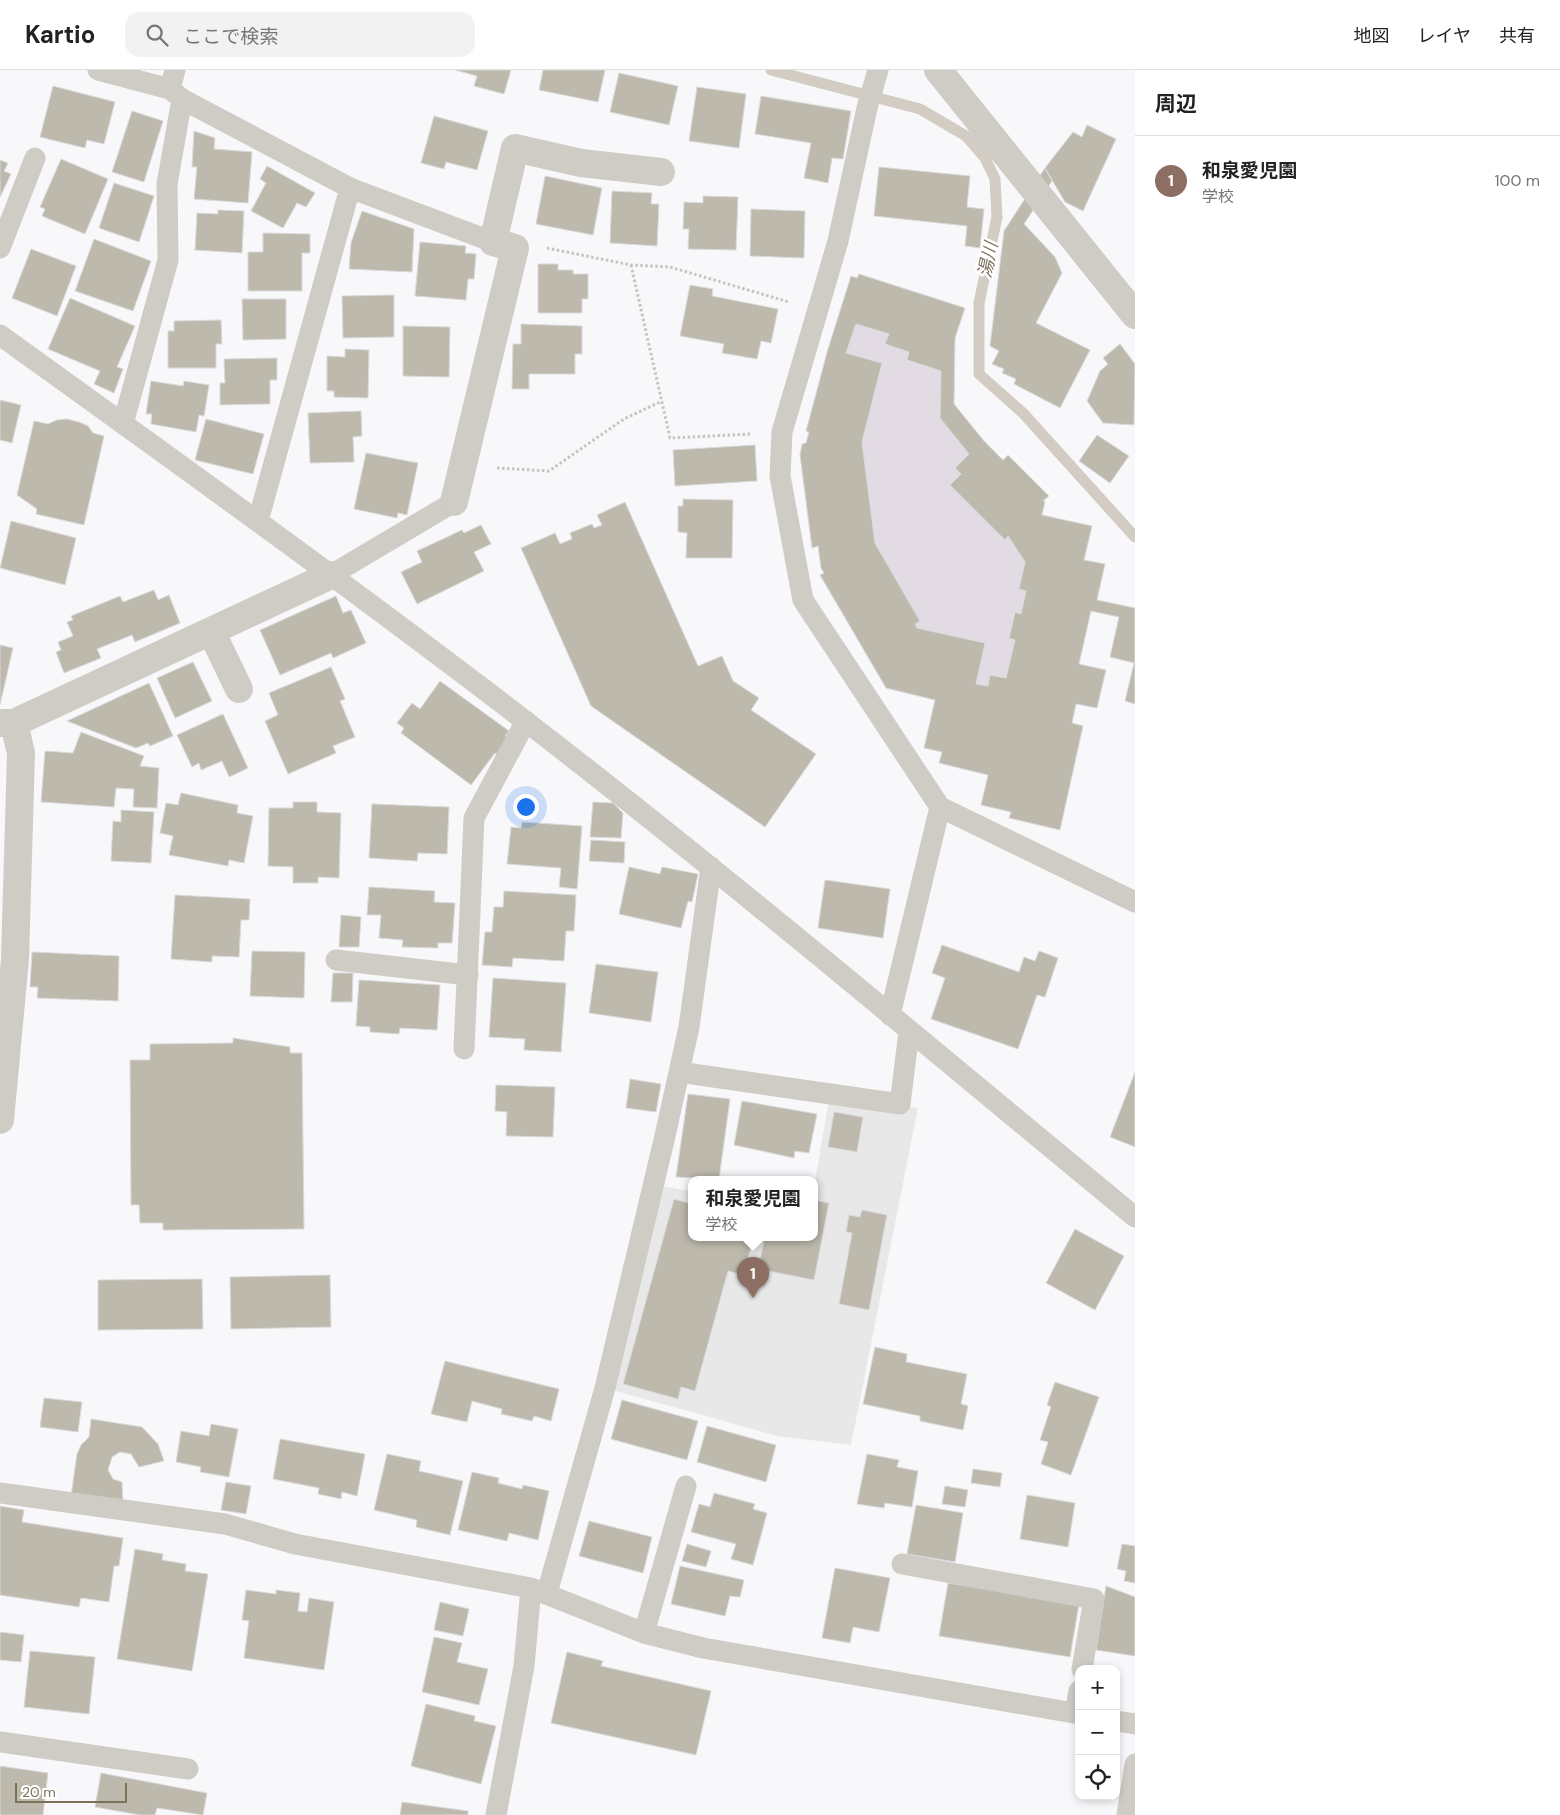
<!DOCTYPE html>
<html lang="ja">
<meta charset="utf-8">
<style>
:root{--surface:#fff;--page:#f2f2f2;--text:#222;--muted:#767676;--line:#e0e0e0;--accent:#b45309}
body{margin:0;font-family:"DM Sans","Noto Sans JP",sans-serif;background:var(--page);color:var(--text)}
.controls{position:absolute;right:15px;bottom:15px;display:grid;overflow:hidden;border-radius:10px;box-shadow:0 2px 8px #0003}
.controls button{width:45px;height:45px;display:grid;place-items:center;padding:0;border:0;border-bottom:1px solid var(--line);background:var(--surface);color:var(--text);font:25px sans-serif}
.scale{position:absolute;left:15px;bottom:12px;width:112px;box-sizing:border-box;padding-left:5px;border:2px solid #7a7159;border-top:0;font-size:14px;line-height:18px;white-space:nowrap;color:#7a7159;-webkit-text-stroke:4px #fff;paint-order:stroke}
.you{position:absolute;left:525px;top:736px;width:18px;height:18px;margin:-12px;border:4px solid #fff;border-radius:50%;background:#1a73e8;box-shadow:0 0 0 8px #1a73e833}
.badge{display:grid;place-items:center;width:32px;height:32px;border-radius:50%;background:var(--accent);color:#fff;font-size:16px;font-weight:700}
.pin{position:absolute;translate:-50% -41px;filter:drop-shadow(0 1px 2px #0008)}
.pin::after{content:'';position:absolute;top:26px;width:18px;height:15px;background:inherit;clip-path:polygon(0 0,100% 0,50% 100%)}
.popup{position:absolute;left:688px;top:1106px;width:130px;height:65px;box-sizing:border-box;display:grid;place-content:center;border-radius:10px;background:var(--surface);filter:drop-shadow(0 1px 4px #0005);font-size:16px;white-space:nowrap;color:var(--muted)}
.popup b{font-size:19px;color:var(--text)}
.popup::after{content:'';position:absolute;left:50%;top:100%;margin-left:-10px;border:10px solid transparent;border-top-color:var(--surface)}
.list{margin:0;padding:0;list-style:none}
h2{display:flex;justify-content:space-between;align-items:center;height:65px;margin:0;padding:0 20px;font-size:21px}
h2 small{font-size:16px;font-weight:400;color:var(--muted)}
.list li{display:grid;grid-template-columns:32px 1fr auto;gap:15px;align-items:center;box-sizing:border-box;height:90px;padding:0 20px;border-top:1px solid var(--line)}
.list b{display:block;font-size:19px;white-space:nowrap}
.list p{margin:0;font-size:16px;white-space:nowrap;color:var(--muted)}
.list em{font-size:16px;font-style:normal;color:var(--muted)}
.icon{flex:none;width:28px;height:28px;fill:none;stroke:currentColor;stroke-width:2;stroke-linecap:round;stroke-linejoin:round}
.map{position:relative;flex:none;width:1135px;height:1745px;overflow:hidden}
header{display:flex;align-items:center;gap:30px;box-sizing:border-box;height:70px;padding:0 25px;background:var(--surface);border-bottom:1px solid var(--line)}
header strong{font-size:24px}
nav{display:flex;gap:28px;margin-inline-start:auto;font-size:18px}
.search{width:350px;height:45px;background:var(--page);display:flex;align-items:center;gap:12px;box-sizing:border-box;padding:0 18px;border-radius:15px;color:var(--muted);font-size:19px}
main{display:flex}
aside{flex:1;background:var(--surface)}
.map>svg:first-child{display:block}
.built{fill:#e9e8e8}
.green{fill:#e3dbe4}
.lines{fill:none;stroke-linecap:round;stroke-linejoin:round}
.stream{stroke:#d3ccc3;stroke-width:11}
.building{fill:#beb9ad;stroke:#dadadc;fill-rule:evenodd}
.path{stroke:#c5c4bf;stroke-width:3;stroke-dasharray:2.5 2.5;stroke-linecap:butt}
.service{stroke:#ceccc5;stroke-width:21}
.minor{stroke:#ceccc5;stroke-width:28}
.labels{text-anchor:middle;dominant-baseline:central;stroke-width:5;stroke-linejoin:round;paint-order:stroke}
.water-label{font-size:18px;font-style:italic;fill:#7e705d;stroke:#fff}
</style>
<header>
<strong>Kartio</strong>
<div class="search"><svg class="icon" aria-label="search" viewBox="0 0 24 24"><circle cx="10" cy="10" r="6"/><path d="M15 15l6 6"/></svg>ここで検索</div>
<nav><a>地図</a><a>レイヤ</a><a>共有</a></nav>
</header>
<main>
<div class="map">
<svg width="1135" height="1745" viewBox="0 0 1135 1745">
<rect width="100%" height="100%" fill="#f8f8fa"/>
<path class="built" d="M 830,1024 L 918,1038 L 851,1375 L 777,1366 L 605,1318 L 653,1114 L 692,1122 L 692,1167 L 814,1167 L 814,1117 Z"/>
<path class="green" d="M 856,254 L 889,264 L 886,274 L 909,282 L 907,290 L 941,301 L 940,348 L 969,384 L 961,404 L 1005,469 L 1008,466 L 1025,492 L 1019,519 L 1026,521 L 1021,544 L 1014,542 L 1009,568 L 1015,570 L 1006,608 L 990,605 L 988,616 L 976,614 L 985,573 L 917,558 L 915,554 L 920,551 L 875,473 L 862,372 L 882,293 L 846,283 Z"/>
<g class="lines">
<path class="stream" d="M 771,0 L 920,39 L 966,66 L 985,88 L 995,109 L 997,147 L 979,233 L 979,304 L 1023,343 L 1135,467"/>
</g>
<path class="building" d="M 455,0 L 511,0 L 504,24 L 474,16 L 477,6 Z
M 543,0 L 605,0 L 598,32 L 539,20 Z
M 619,3 L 678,16 L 669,55 L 610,42 Z
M 53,16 L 115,32 L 104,74 L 87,70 L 85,78 L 40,67 Z
M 697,17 L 746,24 L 739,78 L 689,71 Z
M 761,26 L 851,41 L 843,89 L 832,88 L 828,113 L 804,108 L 811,73 L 755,64 Z
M 132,41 L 163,51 L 144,112 L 112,102 Z
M 434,46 L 488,61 L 477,100 L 446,92 L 444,99 L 421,93 Z
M 1087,55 L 1116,69 L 1083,141 L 1065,132 L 1045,98 L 1073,62 L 1082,67 Z
M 194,61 L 215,68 L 214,79 L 252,82 L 248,133 L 194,129 L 197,97 L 192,97 Z
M 61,89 L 108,109 L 85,164 L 42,146 L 45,139 L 40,137 Z
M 0,90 L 8,93 L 4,101 L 11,104 L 0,127 Z
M 267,96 L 315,123 L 306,137 L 297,133 L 283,158 L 251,141 L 266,113 L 260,109 Z
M 879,97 L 970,106 L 967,137 L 984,139 L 980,178 L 965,176 L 967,156 L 874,146 Z
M 1045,98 L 1052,111 L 1024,154 L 1055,187 L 1062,203 L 1036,253 L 1090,280 L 1060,338 L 1014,314 L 1016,309 L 1002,303 L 1004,299 L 992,294 L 999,281 L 990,276 L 1004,161 Z
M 545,106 L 602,118 L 593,165 L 536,154 Z
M 114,113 L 154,126 L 139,172 L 99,158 Z
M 612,121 L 652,123 L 651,134 L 659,134 L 657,176 L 610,173 Z
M 703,126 L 738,127 L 736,180 L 688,179 L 689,159 L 683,159 L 684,132 L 703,133 Z
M 751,139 L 805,141 L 804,188 L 750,186 Z
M 218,140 L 244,141 L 242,183 L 195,180 L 197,143 L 218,144 Z
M 362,141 L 414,159 L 412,202 L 349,199 L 351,173 Z
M 263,163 L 310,164 L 310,183 L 302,183 L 302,221 L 248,221 L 248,182 L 263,182 Z
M 94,169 L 151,191 L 133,241 L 75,221 Z
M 420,172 L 466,176 L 465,183 L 476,184 L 474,209 L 468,209 L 466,230 L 415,226 Z
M 31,179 L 76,196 L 57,246 L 12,228 Z
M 538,194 L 558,194 L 558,200 L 573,200 L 573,204 L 588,204 L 588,229 L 582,229 L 582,243 L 538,243 Z
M 859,204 L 965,238 L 955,268 L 954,334 L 984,371 L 1003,390 L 1008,385 L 1049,426 L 1043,431 L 1045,432 L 1042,445 L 1092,456 L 1084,490 L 1105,494 L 1097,530 L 1135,538 L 1135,634 L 1125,631 L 1134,593 L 1110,587 L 1119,547 L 1091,541 L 1079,594 L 1106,600 L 1097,638 L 1076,634 L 1072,653 L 1083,656 L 1060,760 L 1009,748 L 1011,742 L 981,735 L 988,705 L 939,693 L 942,682 L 924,678 L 935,630 L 886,618 L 820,505 L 824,503 L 821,498 L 818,476 L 812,478 L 800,385 L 802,374 L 806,373 L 809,362 L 806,361 L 828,279 L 851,206 L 857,208 ZM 856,254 L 889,264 L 885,274 L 909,282 L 907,290 L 941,301 L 940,348 L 969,384 L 955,398 L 961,404 L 950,415 L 1005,470 L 1008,466 L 1025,492 L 1019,519 L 1026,521 L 1021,544 L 1015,542 L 1009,568 L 1015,570 L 1006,608 L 990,605 L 988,616 L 976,614 L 985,573 L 917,558 L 915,554 L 920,551 L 875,473 L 862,372 L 882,293 L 846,283 Z
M 690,215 L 713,219 L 712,226 L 778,239 L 771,273 L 761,271 L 757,289 L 722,283 L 724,274 L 680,266 Z
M 394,225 L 394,267 L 343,268 L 342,226 Z
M 70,228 L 135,256 L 117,297 L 123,299 L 114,323 L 94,314 L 100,301 L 48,279 Z
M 242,229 L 286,229 L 286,269 L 243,270 Z
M 221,250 L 222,274 L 216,274 L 216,298 L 168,298 L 168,261 L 174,261 L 174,251 Z
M 521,254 L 582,256 L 582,284 L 575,284 L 575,304 L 529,304 L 529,319 L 512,319 L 513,274 L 521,274 Z
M 403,256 L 450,257 L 449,307 L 403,306 Z
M 1120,274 L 1135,294 L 1134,355 L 1103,353 L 1087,331 L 1100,301 L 1108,294 L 1103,288 Z
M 345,279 L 369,280 L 368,328 L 334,327 L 334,321 L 327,321 L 327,286 L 345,287 Z
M 277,288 L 277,310 L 270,310 L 270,334 L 220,335 L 220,313 L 225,313 L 224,289 Z
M 151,311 L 183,316 L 184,311 L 209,315 L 204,346 L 199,345 L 196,362 L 151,354 L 152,344 L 146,344 Z
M 0,330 L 21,335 L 12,373 L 0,370 Z
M 361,341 L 362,366 L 353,367 L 354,392 L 310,393 L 308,343 Z
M 67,349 L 79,352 L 88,356 L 93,363 L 104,366 L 84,455 L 36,444 L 37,439 L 17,425 L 34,351 L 48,354 L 57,350 Z
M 206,349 L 264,364 L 253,404 L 195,390 Z
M 1097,365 L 1129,386 L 1110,413 L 1079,391 Z
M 755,375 L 757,411 L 675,416 L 673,380 Z
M 366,383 L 418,393 L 407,445 L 398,443 L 397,448 L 354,439 Z
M 683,429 L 733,430 L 732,488 L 686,488 L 687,463 L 678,462 L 678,436 L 683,436 Z
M 625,432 L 698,596 L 722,586 L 733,611 L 759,628 L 751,640 L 816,684 L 765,757 L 591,636 L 521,478 L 555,463 L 560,474 L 572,469 L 570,463 L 592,454 L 594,458 L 602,455 L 597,445 Z
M 11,451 L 76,468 L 65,515 L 0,498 Z
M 481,455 L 491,474 L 474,482 L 484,501 L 417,534 L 401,502 L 422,492 L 417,481 L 462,460 L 464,463 Z
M 154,520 L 158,530 L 169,525 L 180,553 L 135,572 L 132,565 L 97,579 L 101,588 L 64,603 L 56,582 L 61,580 L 58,572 L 73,566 L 67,552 L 73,550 L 71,546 L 120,526 L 123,532 Z
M 336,526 L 343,543 L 351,540 L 366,573 L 333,588 L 331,583 L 280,605 L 260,560 Z
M 0,575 L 13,578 L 0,635 Z
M 193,592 L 212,631 L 175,648 L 157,608 Z
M 331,597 L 345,629 L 340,631 L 355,667 L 333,676 L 336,683 L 288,704 L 265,651 L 278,645 L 269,623 Z
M 440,611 L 509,661 L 505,666 L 513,671 L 500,687 L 495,683 L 471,715 L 401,663 L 404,658 L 397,653 L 412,633 L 420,639 Z
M 149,613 L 173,666 L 150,676 L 148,673 L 136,678 L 67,651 Z
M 223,644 L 248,698 L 229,707 L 222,691 L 201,700 L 199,693 L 192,697 L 177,665 Z
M 81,662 L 144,686 L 140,696 L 159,698 L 157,738 L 133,737 L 134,719 L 116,718 L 114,737 L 41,732 L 45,681 L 73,683 Z
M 181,723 L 238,735 L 237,743 L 253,746 L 244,793 L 229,790 L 228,796 L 169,785 L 173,766 L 160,763 L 166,733 L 178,735 Z
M 293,732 L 317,732 L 317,742 L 341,743 L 339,808 L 318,807 L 318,813 L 293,813 L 293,797 L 268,796 L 269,738 L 293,738 Z
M 593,732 L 613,733 L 623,743 L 621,768 L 590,767 Z
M 372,734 L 449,737 L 447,784 L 418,783 L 417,791 L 369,788 Z
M 121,740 L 154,742 L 151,793 L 111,791 L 113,751 L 121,752 Z
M 522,752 L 582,756 L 577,819 L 559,817 L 561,798 L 507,794 L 511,757 L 521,758 Z
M 591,770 L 625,772 L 624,793 L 589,791 Z
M 629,797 L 660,804 L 662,797 L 698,804 L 692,832 L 688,831 L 681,858 L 619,844 Z
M 825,810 L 890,819 L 883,868 L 818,858 Z
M 369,817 L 435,821 L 434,832 L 455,833 L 452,873 L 438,873 L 438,878 L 402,877 L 403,870 L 379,868 L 381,845 L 367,845 Z
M 504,821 L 576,825 L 574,861 L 566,861 L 564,891 L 513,888 L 512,897 L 482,895 L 485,862 L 492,862 L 494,837 L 503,837 Z
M 175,825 L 250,829 L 249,850 L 241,850 L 239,887 L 212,886 L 212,892 L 171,889 Z
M 341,845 L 361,847 L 359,877 L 339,877 Z
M 942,875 L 1019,902 L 1024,887 L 1035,891 L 1039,881 L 1058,888 L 1045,927 L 1037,925 L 1018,979 L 931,949 L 945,908 L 932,903 Z
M 252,881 L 305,882 L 304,928 L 250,926 Z
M 32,882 L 119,886 L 118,931 L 37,928 L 38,917 L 30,917 Z
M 596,894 L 658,902 L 651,952 L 589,943 Z
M 333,903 L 353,903 L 352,932 L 331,932 Z
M 493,908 L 566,913 L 561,982 L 524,980 L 525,969 L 489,967 Z
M 359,910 L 440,915 L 437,960 L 400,958 L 399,964 L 370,962 L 370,957 L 356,956 Z
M 233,968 L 290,977 L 290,983 L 302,983 L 304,1159 L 163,1160 L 163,1153 L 140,1153 L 139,1135 L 131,1135 L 130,990 L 150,990 L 150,974 L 233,973 Z
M 1135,1002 L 1135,1077 L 1110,1067 Z
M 630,1009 L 661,1014 L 656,1042 L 626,1038 Z
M 496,1015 L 555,1017 L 553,1067 L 506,1066 L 507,1042 L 495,1041 Z
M 688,1024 L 730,1029 L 719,1109 L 676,1107 Z
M 742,1031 L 817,1044 L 809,1083 L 795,1081 L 794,1088 L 734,1075 Z
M 834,1042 L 863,1047 L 857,1082 L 828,1077 Z
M 674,1129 L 692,1134 L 692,1167 L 754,1167 L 743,1205 L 728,1201 L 695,1321 L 681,1317 L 678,1329 L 623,1314 Z
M 814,1130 L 829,1133 L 814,1210 L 758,1199 L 765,1167 L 814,1167 Z
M 862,1140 L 887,1145 L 869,1240 L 839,1234 L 852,1163 L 846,1162 L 849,1145 L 860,1147 Z
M 1075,1159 L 1124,1186 L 1095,1240 L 1046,1213 Z
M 330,1205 L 331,1257 L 231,1259 L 230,1207 Z
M 202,1209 L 203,1259 L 98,1260 L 98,1210 Z
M 875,1277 L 907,1284 L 906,1292 L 967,1304 L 961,1334 L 968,1336 L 963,1360 L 920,1351 L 920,1346 L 863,1334 Z
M 445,1291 L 559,1319 L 551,1351 L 534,1346 L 532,1351 L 501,1344 L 502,1339 L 472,1331 L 467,1352 L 431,1344 Z
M 1055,1312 L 1099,1327 L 1071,1405 L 1041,1394 L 1048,1372 L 1040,1370 L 1051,1337 L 1047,1335 Z
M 44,1328 L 82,1332 L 78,1362 L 40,1357 Z
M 622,1330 L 698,1351 L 687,1390 L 611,1369 Z
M 91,1349 L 142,1357 L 158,1374 L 164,1391 L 139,1397 L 131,1384 L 120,1382 L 112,1387 L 108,1400 L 113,1409 L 122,1412 L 123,1434 L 71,1426 L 77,1384 L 81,1375 L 89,1367 Z
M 211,1354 L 238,1359 L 229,1407 L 200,1402 L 201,1397 L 176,1392 L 181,1361 L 209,1366 Z
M 707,1356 L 776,1375 L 766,1412 L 697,1392 Z
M 280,1369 L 365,1384 L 357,1426 L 342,1422 L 341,1429 L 318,1424 L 319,1418 L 273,1409 Z
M 387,1384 L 421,1391 L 419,1401 L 463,1411 L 450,1465 L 416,1457 L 417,1450 L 374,1440 Z
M 867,1384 L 899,1390 L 897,1397 L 918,1401 L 912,1437 L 885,1433 L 884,1438 L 857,1434 Z
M 973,1399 L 1002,1403 L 1000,1417 L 971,1413 Z
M 472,1402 L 499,1408 L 498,1413 L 522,1419 L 523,1415 L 549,1421 L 538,1470 L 509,1463 L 507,1471 L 458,1460 Z
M 226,1412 L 251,1416 L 246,1444 L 221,1440 Z
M 945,1416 L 968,1420 L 965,1437 L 942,1434 Z
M 714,1423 L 755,1434 L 753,1439 L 767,1443 L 753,1495 L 731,1489 L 736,1474 L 691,1462 L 699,1434 L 710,1437 Z
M 1027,1425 L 1075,1433 L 1068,1477 L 1020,1469 Z
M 916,1435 L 963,1443 L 955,1492 L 907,1484 Z
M 0,1436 L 24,1440 L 22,1452 L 123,1468 L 119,1496 L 114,1496 L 109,1532 L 81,1528 L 79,1537 L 0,1525 Z
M 589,1451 L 652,1467 L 643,1503 L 579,1486 Z
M 687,1474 L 711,1481 L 706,1497 L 682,1491 Z
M 1122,1474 L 1135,1476 L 1135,1513 L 1124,1511 L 1126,1501 L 1117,1499 Z
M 135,1479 L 163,1484 L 162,1490 L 186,1494 L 185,1501 L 208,1504 L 192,1601 L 117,1589 Z
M 680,1496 L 744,1510 L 740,1527 L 730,1526 L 725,1546 L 671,1534 Z
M 835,1498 L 890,1508 L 879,1562 L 853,1557 L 850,1573 L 822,1568 Z
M 948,1513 L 1079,1534 L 1070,1587 L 939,1566 Z
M 1106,1516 L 1135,1527 L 1135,1586 L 1096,1580 Z
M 246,1520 L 276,1524 L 276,1520 L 300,1523 L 298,1541 L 307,1542 L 309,1528 L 334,1532 L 324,1600 L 244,1588 L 249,1551 L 242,1550 Z
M 440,1532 L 469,1539 L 463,1566 L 434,1560 Z
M 0,1562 L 24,1565 L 21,1592 L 0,1590 Z
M 434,1567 L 462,1573 L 457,1592 L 488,1599 L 479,1635 L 422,1622 Z
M 30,1581 L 95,1587 L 89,1644 L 24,1637 Z
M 567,1582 L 603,1591 L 601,1596 L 711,1621 L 696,1685 L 551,1653 Z
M 426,1634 L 475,1646 L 474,1651 L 496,1656 L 481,1714 L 411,1696 Z
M 0,1696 L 48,1703 L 43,1745 L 0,1745 Z
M 101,1703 L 207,1723 L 203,1745 L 157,1738 L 155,1745 L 140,1745 L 95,1737 Z
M 402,1732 L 468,1741 L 468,1745 L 400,1745 Z"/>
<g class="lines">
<path class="path" d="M 547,178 L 631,195 L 670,197 L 789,232
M 631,195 L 670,368 L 752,364
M 497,398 L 549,401 L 624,349 L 662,331"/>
<path class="service" d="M 98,0 L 170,19 L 182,29 L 350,118 L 493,172
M 878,0 L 867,38 L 838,171 L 782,362 L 780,406 L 803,530 L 940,737 L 890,945
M 170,19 L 175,0
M 0,178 L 35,88
M 0,265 C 176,392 352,518 524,650 C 732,810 932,980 1135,1147
M 123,354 L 168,190 L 167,114 L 182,29
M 258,451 L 350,118
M 331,505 L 454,432
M 940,737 L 1135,832
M 336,890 L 468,905
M 464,979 L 474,748 L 526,651
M 679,1002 L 900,1034 L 909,962
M 0,1423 L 225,1454 L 295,1474 L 531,1518 L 644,1563 L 703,1578 L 1079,1644
M 902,1494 L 1094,1529 L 1082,1599
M 547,1523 L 605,1318 L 665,1066 L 689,957 L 711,797
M 644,1563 L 686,1416
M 1075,1643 L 1079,1621
M 1116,1651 L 1135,1654
M 0,1672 L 188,1699
M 496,1745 L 524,1596 L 531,1518
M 1127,1745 L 1135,1694"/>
<path class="minor" d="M 938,0 L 1135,245
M 454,432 L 515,178 L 493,172 L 515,78 L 581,93 L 661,102
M 212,563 L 239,619
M 0,653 L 14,653 L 21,683 L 15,889 L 0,1050
M 14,653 L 331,505"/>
</g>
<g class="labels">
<g class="water-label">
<text transform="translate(988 190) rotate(-78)">湯川</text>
</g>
</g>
</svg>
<div class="controls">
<button>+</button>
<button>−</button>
<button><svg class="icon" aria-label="locate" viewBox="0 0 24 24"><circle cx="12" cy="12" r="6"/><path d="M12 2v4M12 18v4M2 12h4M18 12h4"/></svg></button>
</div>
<div class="scale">20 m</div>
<div class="you"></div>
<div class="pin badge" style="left:753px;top:1228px;background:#8d6e63">1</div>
<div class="popup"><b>和泉愛児園</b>学校</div>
</div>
<aside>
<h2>周辺<small></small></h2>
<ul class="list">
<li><span class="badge" style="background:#8d6e63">1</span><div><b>和泉愛児園</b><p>学校</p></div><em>100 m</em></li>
</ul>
</aside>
</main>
